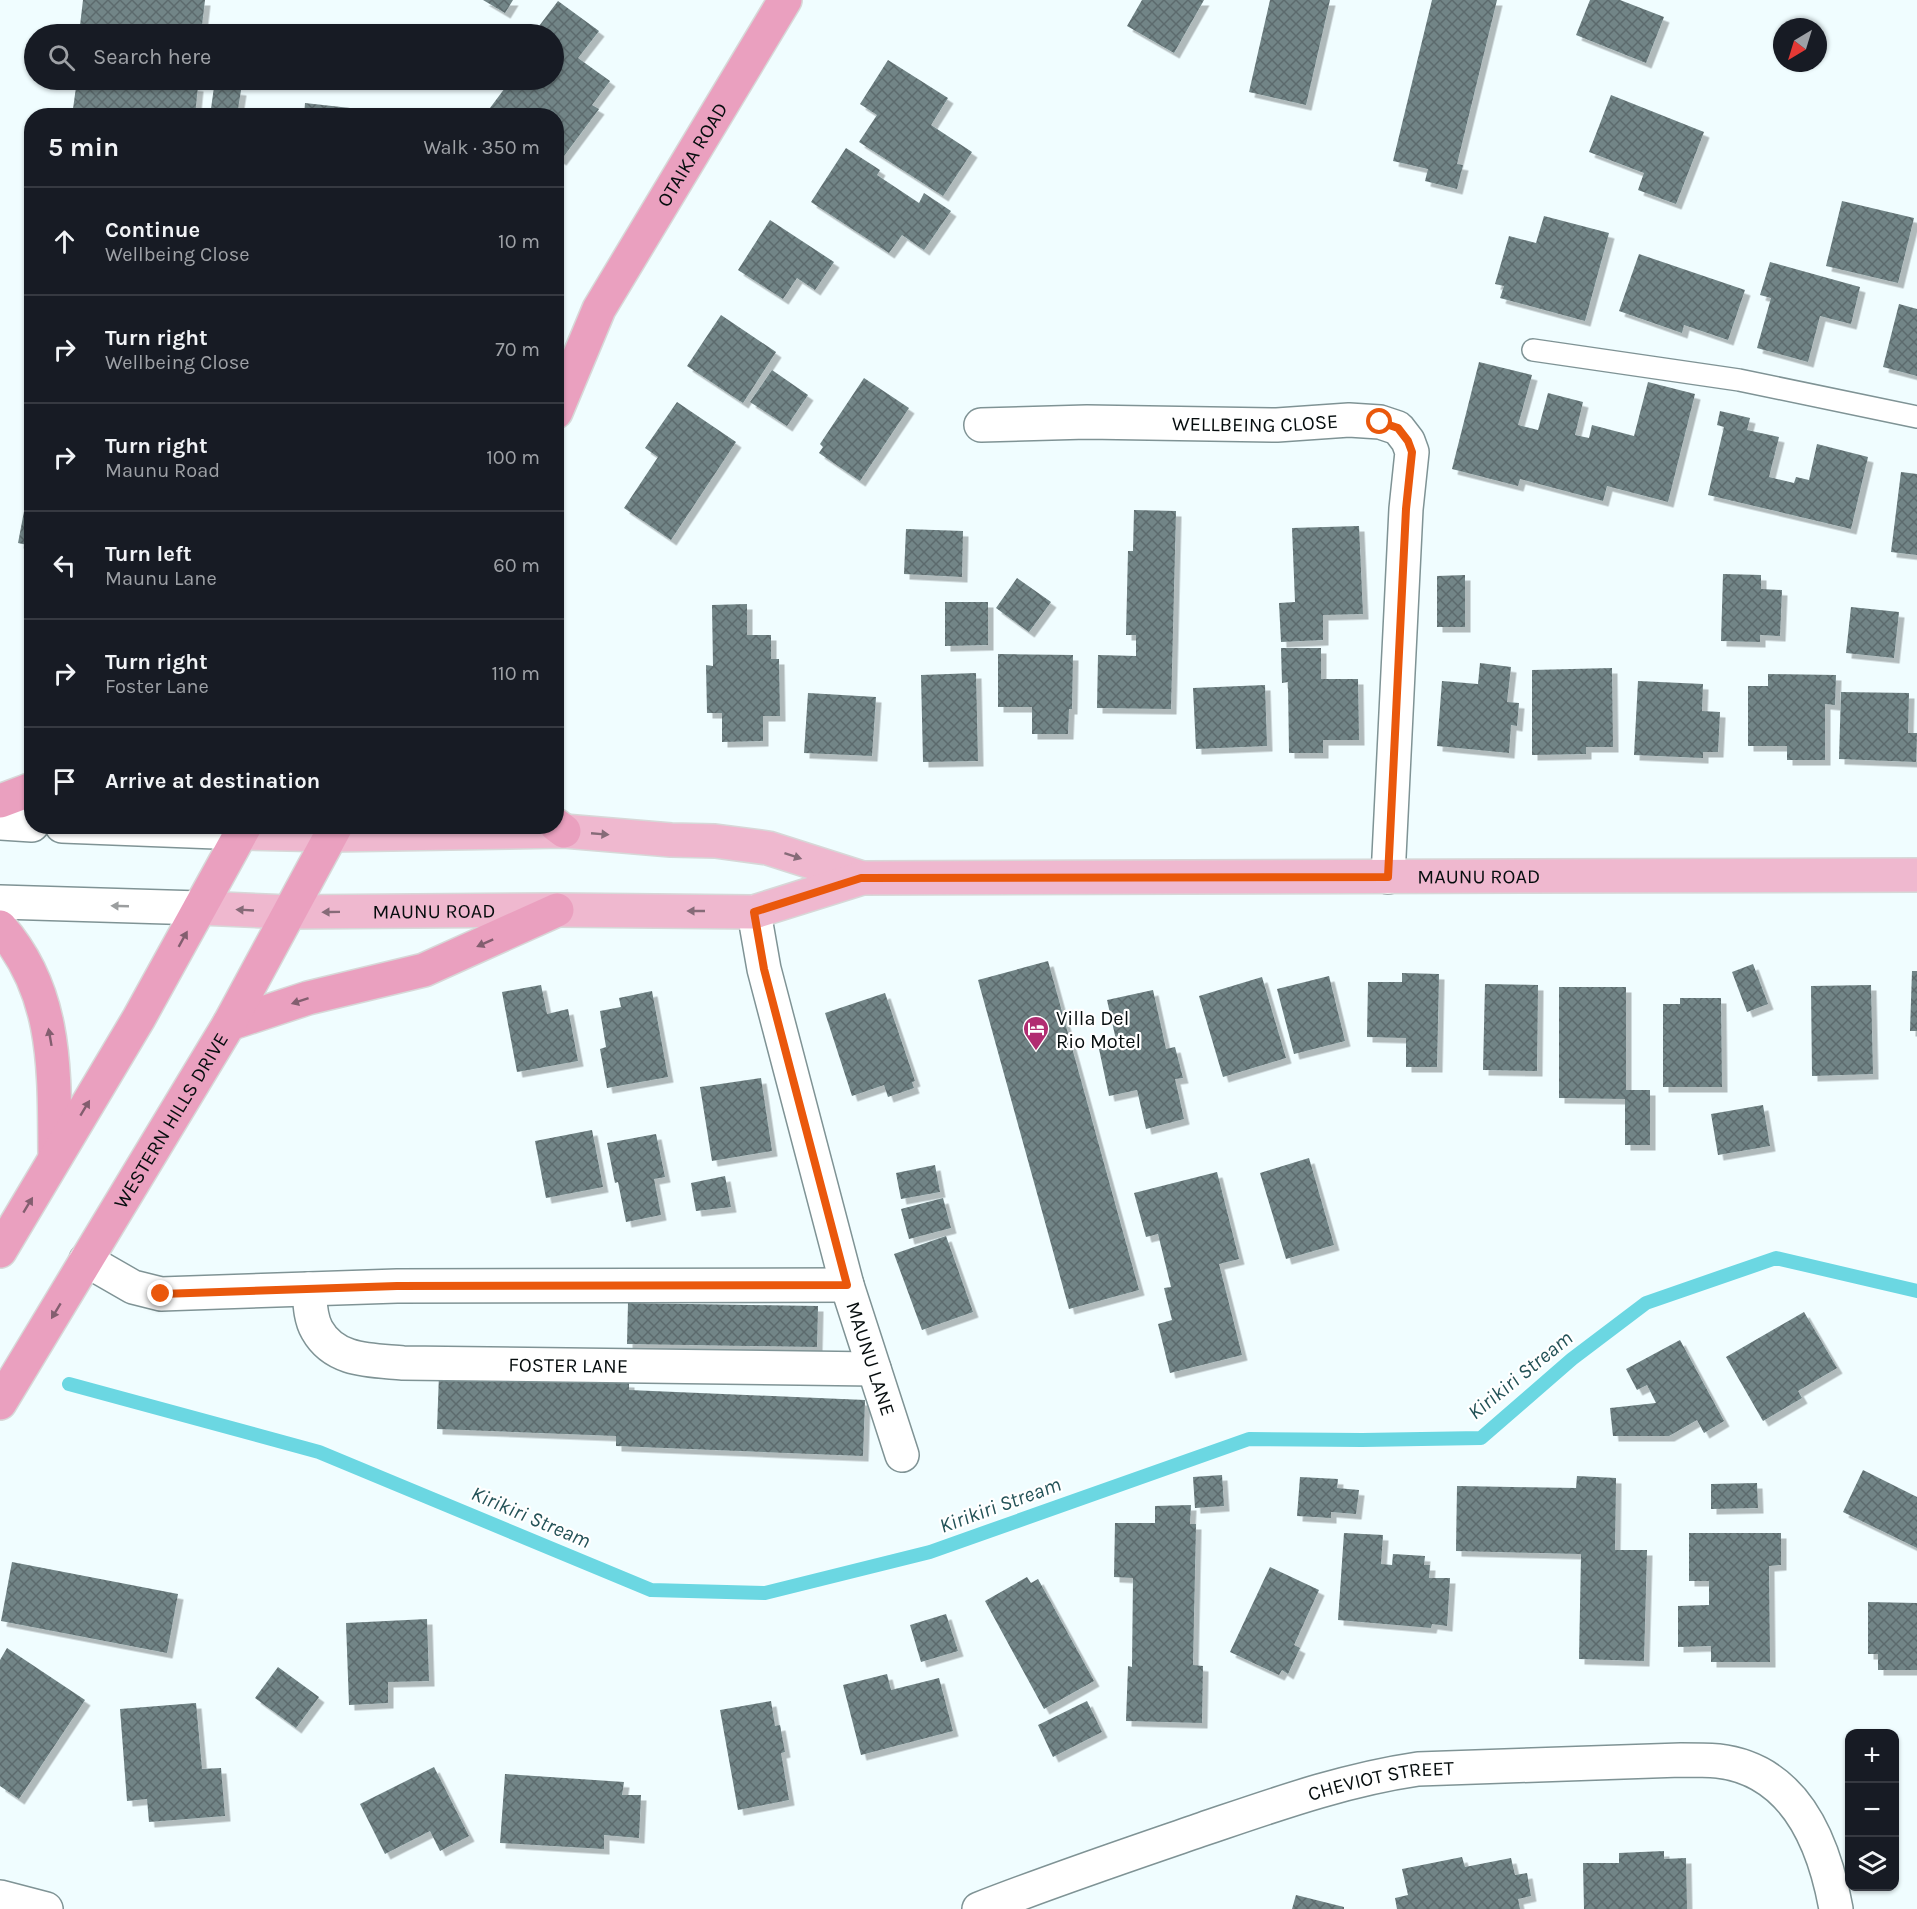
<!DOCTYPE html>
<meta charset="utf-8">
<style>
:root{--surface:#171b24;--page:#20242c;--text:#f1f3f6;--muted:#9ea1a6;--line:#363941}
body{margin:0;font-family:Karla,sans-serif;background:var(--page);color:var(--text)}
.controls{position:absolute;right:18px;bottom:18px;display:grid;overflow:hidden;border-radius:12px;box-shadow:0 2px 4px #0004}
.controls button{width:54px;height:54px;display:grid;place-items:center;padding:0;border:0;border-bottom:2px solid var(--line);background:var(--surface);color:var(--text);font:30px sans-serif}
.compass{position:absolute;left:1773px;top:18px;width:54px;height:54px;border-radius:50%;background:var(--surface);box-shadow:0 2px 4px #0004;rotate:218deg}
.stop{position:absolute;width:18px;height:18px;margin:-14px;border:4px solid #ea580c;border-radius:50%;background:#fff}
.stop.end{background:#ea580c;border-color:#fff;box-shadow:0 2px 6px #0008}
.list{margin:0;padding:0;list-style:none}
h2{display:flex;justify-content:space-between;align-items:center;height:78px;margin:0;padding:0 24px;font-size:26px}
h2 small{font-size:20px;font-weight:400;color:var(--muted)}
.list li{display:grid;grid-template-columns:39px 1fr auto;gap:18px;align-items:center;box-sizing:border-box;height:108px;padding:0 24px;border-top:2px solid var(--line)}
.list b{display:block;font-size:22px;white-space:nowrap}
.list p{margin:0;font-size:20px;white-space:nowrap;color:var(--muted)}
.list em{font-size:20px;font-style:normal;color:var(--muted)}
.icon{flex:none;width:33px;height:33px;fill:none;stroke:currentColor;stroke-width:2;stroke-linecap:round;stroke-linejoin:round}
.map{position:relative;flex:none;width:1917px;height:1909px;overflow:hidden}
.search{position:absolute;background:var(--surface);box-shadow:0 2px 4px #0004;left:24px;top:24px;width:540px;height:66px;display:flex;align-items:center;gap:15px;box-sizing:border-box;padding:0 21px;border-radius:33px;color:var(--muted);font-size:22px}
.panel{position:absolute;background:var(--surface);box-shadow:0 2px 4px #0004;left:24px;top:108px;width:540px;height:726px;border-radius:24px}
.map>svg:first-child{display:block}
.lines{fill:none;stroke-linecap:round;stroke-linejoin:round}
.stream{stroke:#6bd7e2;stroke-width:14}
.building{fill:url(#building-cross-hatch);filter:url(#shadow)}
.service-casing{stroke:#7f9395;stroke-width:24}
.minor-casing{stroke:#7f9395;stroke-width:36}
.secondary-casing{stroke:#7f9395;stroke-width:36}
.primary-casing{stroke:#d7d8d8;stroke-width:36}
.trunk-casing{stroke:#d7d8d8;stroke-width:36}
.service{stroke:#fff;stroke-width:21}
.minor{stroke:#fff;stroke-width:33}
.secondary{stroke:#fff;stroke-width:33}
.primary{stroke:#efb8cf;stroke-width:33}
.trunk{stroke:#eaa0bf;stroke-width:33}
.oneway{fill:#866b78}
.oneway2{fill:#9b9e9f}
.oneway3{fill:#835e6f}
.route{stroke:#ea580c;stroke-width:8}
.labels{text-anchor:middle;dominant-baseline:central;stroke-width:4.5;stroke-linejoin:round;paint-order:stroke}
.street-label{font-size:20px;fill:#060d0e;stroke:#fff}
.poi-label{font-size:20px;fill:#060d0e;stroke:#fff;text-anchor:start}
.water-label{font-size:21px;font-style:italic;fill:#235257;stroke:#fff}
</style>
<div class="map">
<svg width="1917" height="1909" viewBox="0 0 1917 1909">
<defs>
<pattern id="building-cross-hatch" width="8" height="8" patternUnits="userSpaceOnUse" patternTransform="scale(1.5)"><rect width="8" height="8" fill="#728587"/><path d="M0 0l8 8M0 8l8-8" fill="none" stroke="#5c6b6d"/></pattern>
<filter id="shadow"><feDropShadow dx="5.5" dy="5.5" stdDeviation="0" flood-color="#0004"/></filter>
</defs>
<rect width="100%" height="100%" fill="#f0fdff"/>
<g class="lines">
<path class="stream" d="M 69,1384 L 319,1452 L 651,1590 L 765,1593 L 930,1552 L 1249,1439 L 1362,1440 L 1481,1438 L 1572,1359 L 1646,1303 L 1776,1258 L 1917,1291"/>
</g>
<path class="building" d="M 83,0 L 205,0 L 201,34 L 79,34 Z
M 483,0 L 513,0 L 505,13 Z
M 1142,0 L 1204,0 L 1174,53 L 1127,26 Z
M 1270,0 L 1330,0 L 1306,105 L 1249,92 Z
M 1432,0 L 1497,0 L 1457,164 L 1463,165 L 1457,189 L 1425,181 L 1428,169 L 1393,161 Z
M 1590,0 L 1620,0 L 1664,17 L 1646,63 L 1576,35 Z
M 558,1 L 599,31 L 578,58 L 610,81 L 592,105 L 599,109 L 561,160 L 556,157 L 556,116 L 484,116 L 511,80 L 554,80 L 554,34 L 533,34 Z
M 213,28 L 253,33 L 253,34 L 212,34 Z
M 888,60 L 948,98 L 931,125 L 972,152 L 943,196 L 859,142 L 877,115 L 860,104 Z
M 77,80 L 145,80 L 198,86 L 195,116 L 72,116 Z
M 214,87 L 241,90 L 237,116 L 210,116 Z
M 1611,95 L 1704,132 L 1676,204 L 1638,190 L 1644,173 L 1589,152 Z
M 305,103 L 350,108 L 350,116 L 304,116 Z
M 263,108 L 295,113 L 295,116 L 262,116 Z
M 846,148 L 880,170 L 877,175 L 919,203 L 924,193 L 951,211 L 924,250 L 902,235 L 889,253 L 811,202 Z
M 1842,201 L 1914,218 L 1898,283 L 1826,266 Z
M 1544,216 L 1609,233 L 1585,321 L 1500,298 L 1504,286 L 1495,284 L 1509,236 L 1536,243 Z
M 770,220 L 834,262 L 815,290 L 797,278 L 783,299 L 738,270 Z
M 1639,254 L 1745,290 L 1728,340 L 1684,325 L 1682,333 L 1619,311 Z
M 1770,262 L 1860,287 L 1851,324 L 1820,316 L 1808,362 L 1757,348 L 1771,298 L 1760,295 Z
M 1899,304 L 1917,309 L 1917,376 L 1883,367 Z
M 721,315 L 776,352 L 743,403 L 687,366 Z
M 1479,362 L 1532,375 L 1518,425 L 1538,430 L 1548,393 L 1583,402 L 1575,435 L 1589,438 L 1592,425 L 1634,436 L 1648,382 L 1695,394 L 1668,502 L 1607,486 L 1603,501 L 1520,479 L 1518,486 L 1452,469 Z
M 772,370 L 808,395 L 787,426 L 750,402 Z
M 864,378 L 909,408 L 860,481 L 819,453 L 823,447 L 820,444 Z
M 677,402 L 736,442 L 671,540 L 624,508 L 658,457 L 645,448 Z
M 1720,411 L 1750,418 L 1747,430 L 1779,437 L 1769,477 L 1794,483 L 1796,477 L 1809,480 L 1817,444 L 1868,457 L 1851,529 L 1708,495 L 1724,427 L 1717,425 Z
M 1901,472 L 1917,474 L 1917,555 L 1891,552 Z
M 30,480 L 32,480 L 32,546 L 18,543 Z
M 1134,510 L 1176,511 L 1171,709 L 1097,708 L 1098,655 L 1136,656 L 1136,635 L 1126,635 L 1128,551 L 1133,551 Z
M 1359,526 L 1363,614 L 1323,615 L 1323,640 L 1281,642 L 1279,603 L 1295,602 L 1292,528 Z
M 906,529 L 963,531 L 962,577 L 904,574 Z
M 1723,574 L 1761,575 L 1761,589 L 1782,590 L 1780,636 L 1760,635 L 1760,642 L 1721,641 Z
M 1465,575 L 1465,627 L 1437,627 L 1437,576 Z
M 1017,578 L 1051,602 L 1029,632 L 996,608 Z
M 945,602 L 988,602 L 988,645 L 945,646 Z
M 747,604 L 747,635 L 771,635 L 771,659 L 779,659 L 780,716 L 763,716 L 763,741 L 722,742 L 722,713 L 707,713 L 706,665 L 713,666 L 712,605 Z
M 1851,607 L 1899,612 L 1894,658 L 1846,653 Z
M 1281,648 L 1321,648 L 1321,679 L 1358,679 L 1359,740 L 1323,740 L 1323,753 L 1289,753 L 1288,682 L 1282,683 Z
M 998,654 L 1073,655 L 1072,709 L 1069,709 L 1068,734 L 1032,734 L 1032,707 L 998,707 Z
M 1480,663 L 1511,667 L 1507,702 L 1519,703 L 1517,726 L 1511,725 L 1509,753 L 1437,746 L 1442,681 L 1478,684 Z
M 1612,668 L 1613,747 L 1586,747 L 1586,754 L 1532,755 L 1532,670 Z
M 976,673 L 978,761 L 923,762 L 921,675 Z
M 1768,674 L 1836,675 L 1835,705 L 1825,704 L 1825,760 L 1787,760 L 1787,746 L 1748,746 L 1748,686 L 1768,686 Z
M 1638,681 L 1703,684 L 1702,711 L 1720,712 L 1718,752 L 1703,752 L 1703,758 L 1634,755 Z
M 1265,685 L 1267,746 L 1196,749 L 1193,688 Z
M 1841,692 L 1909,693 L 1908,733 L 1917,733 L 1916,762 L 1839,759 Z
M 808,693 L 876,697 L 872,756 L 804,753 Z
M 1048,961 L 1139,1290 L 1069,1309 L 978,980 Z
M 1753,964 L 1768,1004 L 1747,1012 L 1732,972 Z
M 1912,971 L 1917,971 L 1917,1031 L 1910,1031 Z
M 1402,973 L 1439,974 L 1437,1067 L 1406,1067 L 1406,1038 L 1367,1037 L 1368,982 L 1402,982 Z
M 1329,976 L 1345,1041 L 1294,1054 L 1277,989 Z
M 1262,977 L 1286,1058 L 1223,1077 L 1199,996 Z
M 1485,984 L 1538,985 L 1537,1071 L 1483,1070 Z
M 541,985 L 547,1014 L 568,1009 L 578,1061 L 517,1072 L 502,992 Z
M 1871,985 L 1873,1074 L 1812,1076 L 1811,986 Z
M 1559,987 L 1626,987 L 1626,1090 L 1650,1090 L 1650,1145 L 1625,1145 L 1625,1099 L 1559,1098 Z
M 1153,990 L 1166,1049 L 1175,1047 L 1183,1078 L 1175,1079 L 1184,1119 L 1146,1129 L 1137,1090 L 1109,1096 L 1099,1049 L 1117,1044 L 1107,1000 Z
M 652,991 L 668,1077 L 607,1088 L 600,1049 L 606,1047 L 600,1011 L 621,1007 L 619,998 Z
M 885,993 L 915,1081 L 912,1082 L 914,1088 L 888,1097 L 884,1085 L 852,1096 L 825,1013 Z
M 1680,998 L 1721,998 L 1722,1087 L 1663,1087 L 1663,1004 L 1680,1004 Z
M 761,1078 L 772,1151 L 712,1161 L 700,1087 Z
M 1763,1105 L 1770,1146 L 1718,1155 L 1711,1114 Z
M 592,1130 L 603,1187 L 546,1198 L 535,1141 Z
M 656,1134 L 665,1177 L 654,1179 L 661,1215 L 626,1222 L 618,1182 L 615,1183 L 607,1143 Z
M 1309,1158 L 1334,1245 L 1286,1259 L 1260,1173 Z
M 935,1165 L 940,1192 L 901,1199 L 896,1173 Z
M 1217,1172 L 1239,1259 L 1219,1264 L 1242,1355 L 1170,1373 L 1158,1324 L 1172,1320 L 1164,1288 L 1171,1287 L 1158,1234 L 1146,1237 L 1134,1193 Z
M 725,1176 L 731,1207 L 696,1211 L 691,1183 Z
M 943,1198 L 951,1228 L 909,1239 L 901,1209 Z
M 946,1236 L 973,1312 L 922,1330 L 894,1254 Z
M 628,1303 L 818,1306 L 817,1347 L 627,1344 Z
M 1804,1312 L 1837,1368 L 1798,1391 L 1802,1398 L 1763,1421 L 1726,1357 Z
M 1680,1340 L 1724,1421 L 1704,1433 L 1697,1420 L 1669,1436 L 1613,1436 L 1610,1408 L 1656,1403 L 1647,1385 L 1637,1390 L 1626,1369 Z
M 439,1374 L 629,1382 L 629,1390 L 865,1400 L 863,1456 L 616,1446 L 616,1436 L 437,1429 Z
M 1863,1470 L 1917,1497 L 1917,1548 L 1843,1512 Z
M 1222,1475 L 1224,1506 L 1195,1508 L 1193,1477 Z
M 1577,1476 L 1616,1478 L 1615,1550 L 1647,1550 L 1644,1661 L 1579,1659 L 1581,1554 L 1456,1551 L 1457,1486 L 1576,1488 Z
M 1300,1477 L 1338,1479 L 1337,1488 L 1359,1490 L 1356,1514 L 1331,1512 L 1331,1518 L 1297,1516 Z
M 1757,1483 L 1758,1508 L 1711,1509 L 1711,1484 Z
M 1191,1505 L 1190,1524 L 1196,1524 L 1193,1665 L 1203,1666 L 1202,1723 L 1126,1721 L 1128,1666 L 1132,1667 L 1133,1578 L 1114,1577 L 1115,1523 L 1155,1523 L 1155,1506 Z
M 1344,1533 L 1383,1535 L 1381,1564 L 1392,1565 L 1393,1554 L 1425,1556 L 1424,1565 L 1430,1565 L 1429,1578 L 1450,1578 L 1447,1626 L 1432,1624 L 1431,1628 L 1338,1620 Z
M 1689,1533 L 1781,1533 L 1781,1565 L 1769,1566 L 1770,1662 L 1711,1662 L 1711,1646 L 1678,1647 L 1678,1606 L 1709,1605 L 1709,1581 L 1689,1581 Z
M 12,1562 L 178,1594 L 167,1653 L 1,1621 Z
M 1270,1567 L 1319,1590 L 1294,1645 L 1300,1648 L 1288,1674 L 1282,1670 L 1279,1675 L 1230,1652 Z
M 1027,1577 L 1031,1583 L 1038,1579 L 1094,1681 L 1044,1709 L 985,1601 Z
M 1868,1602 L 1917,1603 L 1917,1670 L 1878,1670 L 1878,1654 L 1868,1654 Z
M 946,1614 L 958,1651 L 921,1662 L 910,1625 Z
M 427,1619 L 429,1681 L 388,1682 L 388,1703 L 349,1705 L 346,1623 Z
M 7,1648 L 85,1700 L 19,1799 L 0,1786 L 0,1660 Z
M 278,1667 L 319,1697 L 296,1728 L 255,1698 Z
M 887,1674 L 891,1690 L 939,1678 L 953,1731 L 861,1755 L 843,1685 Z
M 771,1701 L 775,1726 L 780,1725 L 785,1752 L 781,1753 L 789,1800 L 738,1810 L 720,1710 Z
M 1087,1701 L 1102,1732 L 1053,1757 L 1038,1725 Z
M 196,1703 L 202,1769 L 221,1768 L 225,1816 L 149,1822 L 147,1799 L 127,1801 L 120,1709 Z
M 434,1767 L 469,1836 L 440,1851 L 430,1831 L 385,1854 L 360,1804 Z
M 505,1774 L 624,1782 L 622,1795 L 641,1795 L 639,1838 L 604,1835 L 604,1849 L 500,1843 Z
M 1664,1851 L 1664,1859 L 1686,1858 L 1687,1909 L 1584,1909 L 1583,1863 L 1619,1863 L 1619,1853 Z
M 1462,1857 L 1465,1867 L 1511,1858 L 1515,1875 L 1527,1873 L 1531,1896 L 1518,1899 L 1520,1909 L 1397,1909 L 1395,1898 L 1408,1895 L 1402,1869 Z
M 1296,1895 L 1344,1907 L 1344,1909 L 1292,1909 Z"/>
<g class="lines">
<defs>
<path id="service" d="M 1533,350 L 1739,380 L 1917,417"/>
<g id="minor">
<path id="s1" d="M 981,425 L 1087,422 L 1277,425 L 1349,420 L 1380,422 L 1398,428 L 1408,441 L 1412,452 L 1406,509 L 1388,877"/>
<path id="s2" d="M 754,912 L 764,969 L 847,1285 L 902,1455"/>
<path d="M 86,1260 L 133,1287 L 161,1294 L 397,1286 L 847,1285"/>
<path id="s3" d="M 309,1289 C 310,1302 310,1318 317,1330 C 335,1362 371,1360 403,1363 L 874,1369"/>
<path d="M 0,1897 L 46,1909"/>
<path id="s4" d="M 979,1909 C 1053,1880 1128,1855 1203,1829 C 1274,1805 1343,1780 1418,1769 L 1681,1760 C 1693,1760 1706,1760 1718,1761 C 1795,1770 1824,1842 1836,1909"/>
</g>
<path id="secondary" d="M 0,823 L 32,825
M 62,826 L 241,833
M 0,902 L 200,908"/>
<g id="primary">
<path d="M 241,833 L 332,835 L 564,831 L 671,840 L 715,841 L 768,848 L 862,878"/>
<path id="s5" d="M 200,908 L 289,912 L 557,910 L 754,912 L 862,878 L 1917,875"/>
</g>
<g id="trunk">
<path id="s6" d="M 556,412 L 599,309 L 785,0"/>
<path d="M 0,801 L 32,789"/>
<path d="M 556,825 L 564,831"/>
<path d="M 0,927 C 59,994 54,1075 55,1158"/>
<path d="M 229,1024 L 308,998 L 424,970 L 557,910"/>
<path d="M 0,1251 L 139,1018 L 245,826"/>
<path id="s7" d="M 0,1403 L 229,1024 L 336,826"/>
</g>
</defs>
<use href="#service" class="service-casing"/>
<use href="#minor" class="minor-casing"/>
<use href="#secondary" class="secondary-casing"/>
<use href="#primary" class="primary-casing"/>
<use href="#trunk" class="trunk-casing"/>
<use href="#service" class="service"/>
<use href="#minor" class="minor"/>
<use href="#secondary" class="secondary"/>
<use href="#primary" class="primary"/>
<use href="#trunk" class="trunk"/>
</g>
<defs><path id="oneway-solid" d="M-6-.8H1V-3.2L6.5 0L1 3.2V.8H-6Z" transform="scale(1.5)"/></defs>
<g class="oneway">
<use href="#oneway-solid" transform="translate(600 834) rotate(5)"/>
<use href="#oneway-solid" transform="translate(793 856) rotate(18)"/>
<use href="#oneway-solid" transform="translate(245 910) rotate(-177)"/>
<use href="#oneway-solid" transform="translate(696 911) rotate(-180)"/>
<use href="#oneway-solid" transform="translate(331 912) rotate(179)"/>
</g>
<use class="oneway2" href="#oneway-solid" transform="translate(120 906) rotate(-178)"/>
<g class="oneway3">
<use href="#oneway-solid" transform="translate(183 939) rotate(-61)"/>
<use href="#oneway-solid" transform="translate(485 943) rotate(156)"/>
<use href="#oneway-solid" transform="translate(300 1001) rotate(162)"/>
<use href="#oneway-solid" transform="translate(50 1037) rotate(-100)"/>
<use href="#oneway-solid" transform="translate(85 1108) rotate(-59)"/>
<use href="#oneway-solid" transform="translate(28 1205) rotate(-59)"/>
<use href="#oneway-solid" transform="translate(56 1311) rotate(121)"/>
</g>
<g class="lines">
<path class="route" d="M 161,1294 L 397,1286 L 847,1285 L 764,969 L 754,912 L 861,878 L 1388,877 L 1406,509 L 1412,452 L 1408,441 L 1398,428 L 1380,422"/>
</g>
<defs>
<symbol id="hotel-pin" viewBox="-11 -11 22 30"><path d="M0 17L-7.5 6A9.5 9.5 0 1 1 7.5 6Z" fill="#b12c71" stroke="#fff"/><path d="M-6-4.5h1.5V1H6V5H4.5V3h-9V5H-6ZM-4 0a1.8 1.8 0 1 1 3.6 0ZM.5 0V-2.5h3Q6-2.5 6 0Z" fill="#fff"/></symbol>
</defs>
<g fill-rule="evenodd">
<use href="#hotel-pin" x="1021" y="1014" width="30" height="40"/>
</g>
<g class="labels">
<g class="street-label">
<text stroke="none"><textPath href="#s6" startOffset="292">OTAIKA ROAD</textPath></text>
<text stroke="none"><textPath href="#s1" startOffset="274">WELLBEING CLOSE</textPath></text>
<text stroke="none"><textPath href="#s5" startOffset="1284">MAUNU ROAD</textPath></text>
<text stroke="none"><textPath href="#s5" startOffset="234">MAUNU ROAD</textPath></text>
<text stroke="none"><textPath href="#s7" startOffset="330">WESTERN HILLS DRIVE</textPath></text>
<text stroke="none"><textPath href="#s2" startOffset="462">MAUNU LANE</textPath></text>
<text stroke="none"><textPath href="#s3" startOffset="304">FOSTER LANE</textPath></text>
<text stroke="none"><textPath href="#s4" startOffset="423">CHEVIOT STREET</textPath></text>
</g>
<g class="poi-label">
<text x="1056" y="1018">Villa Del<tspan x="1056" dy="23">Rio Motel</tspan></text>
</g>
<g class="water-label">
<text transform="translate(1520 1375) rotate(-39)">Kirikiri Stream</text>
<text transform="translate(1000 1505) rotate(-20)">Kirikiri Stream</text>
<text transform="translate(531 1517) rotate(23)">Kirikiri Stream</text>
</g>
</g>
</svg>
<div class="controls">
<button>+</button>
<button>−</button>
<button><svg class="icon" aria-label="layers" viewBox="0 0 24 24"><path d="M12 4l9 5-9 5-9-5zM3 14l9 5 9-5"/></svg></button>
</div>
<svg class="compass" viewBox="-18 -18 36 36"><path d="M0-13l5 13h-10z" fill="#e53935"/><path d="M0 13l5-13h-10z" fill="#9ea1a6"/></svg>
<div class="stop" style="left:1380px;top:422px"></div>
<div class="stop end" style="left:161px;top:1294px"></div>
<div class="search"><svg class="icon" aria-label="search" viewBox="0 0 24 24"><circle cx="10" cy="10" r="6"/><path d="M15 15l6 6"/></svg>Search here</div>
<section class="panel">
<h2>5 min<small>Walk · 350 m</small></h2>
<ul class="list">
<li><svg class="icon" aria-label="ahead" viewBox="0 0 24 24"><path d="M12 20V5M6 11l6-6 6 6"/></svg><div><b>Continue</b><p>Wellbeing Close</p></div><em>10 m</em></li>
<li><svg class="icon" aria-label="right" viewBox="0 0 24 24"><path d="M7 20v-9h11M14 6l5 5-5 5"/></svg><div><b>Turn right</b><p>Wellbeing Close</p></div><em>70 m</em></li>
<li><svg class="icon" aria-label="right" viewBox="0 0 24 24"><path d="M7 20v-9h11M14 6l5 5-5 5"/></svg><div><b>Turn right</b><p>Maunu Road</p></div><em>100 m</em></li>
<li><svg class="icon" aria-label="left" viewBox="0 0 24 24"><path d="M17 20v-9H6M10 6l-5 5 5 5"/></svg><div><b>Turn left</b><p>Maunu Lane</p></div><em>60 m</em></li>
<li><svg class="icon" aria-label="right" viewBox="0 0 24 24"><path d="M7 20v-9h11M14 6l5 5-5 5"/></svg><div><b>Turn right</b><p>Foster Lane</p></div><em>110 m</em></li>
<li><svg class="icon" aria-label="arrive" viewBox="0 0 24 24"><path d="M6 21V4h12l-3 4 3 4H6"/></svg><div><b>Arrive at destination</b></div></li>
</ul>
</section>
</div>
